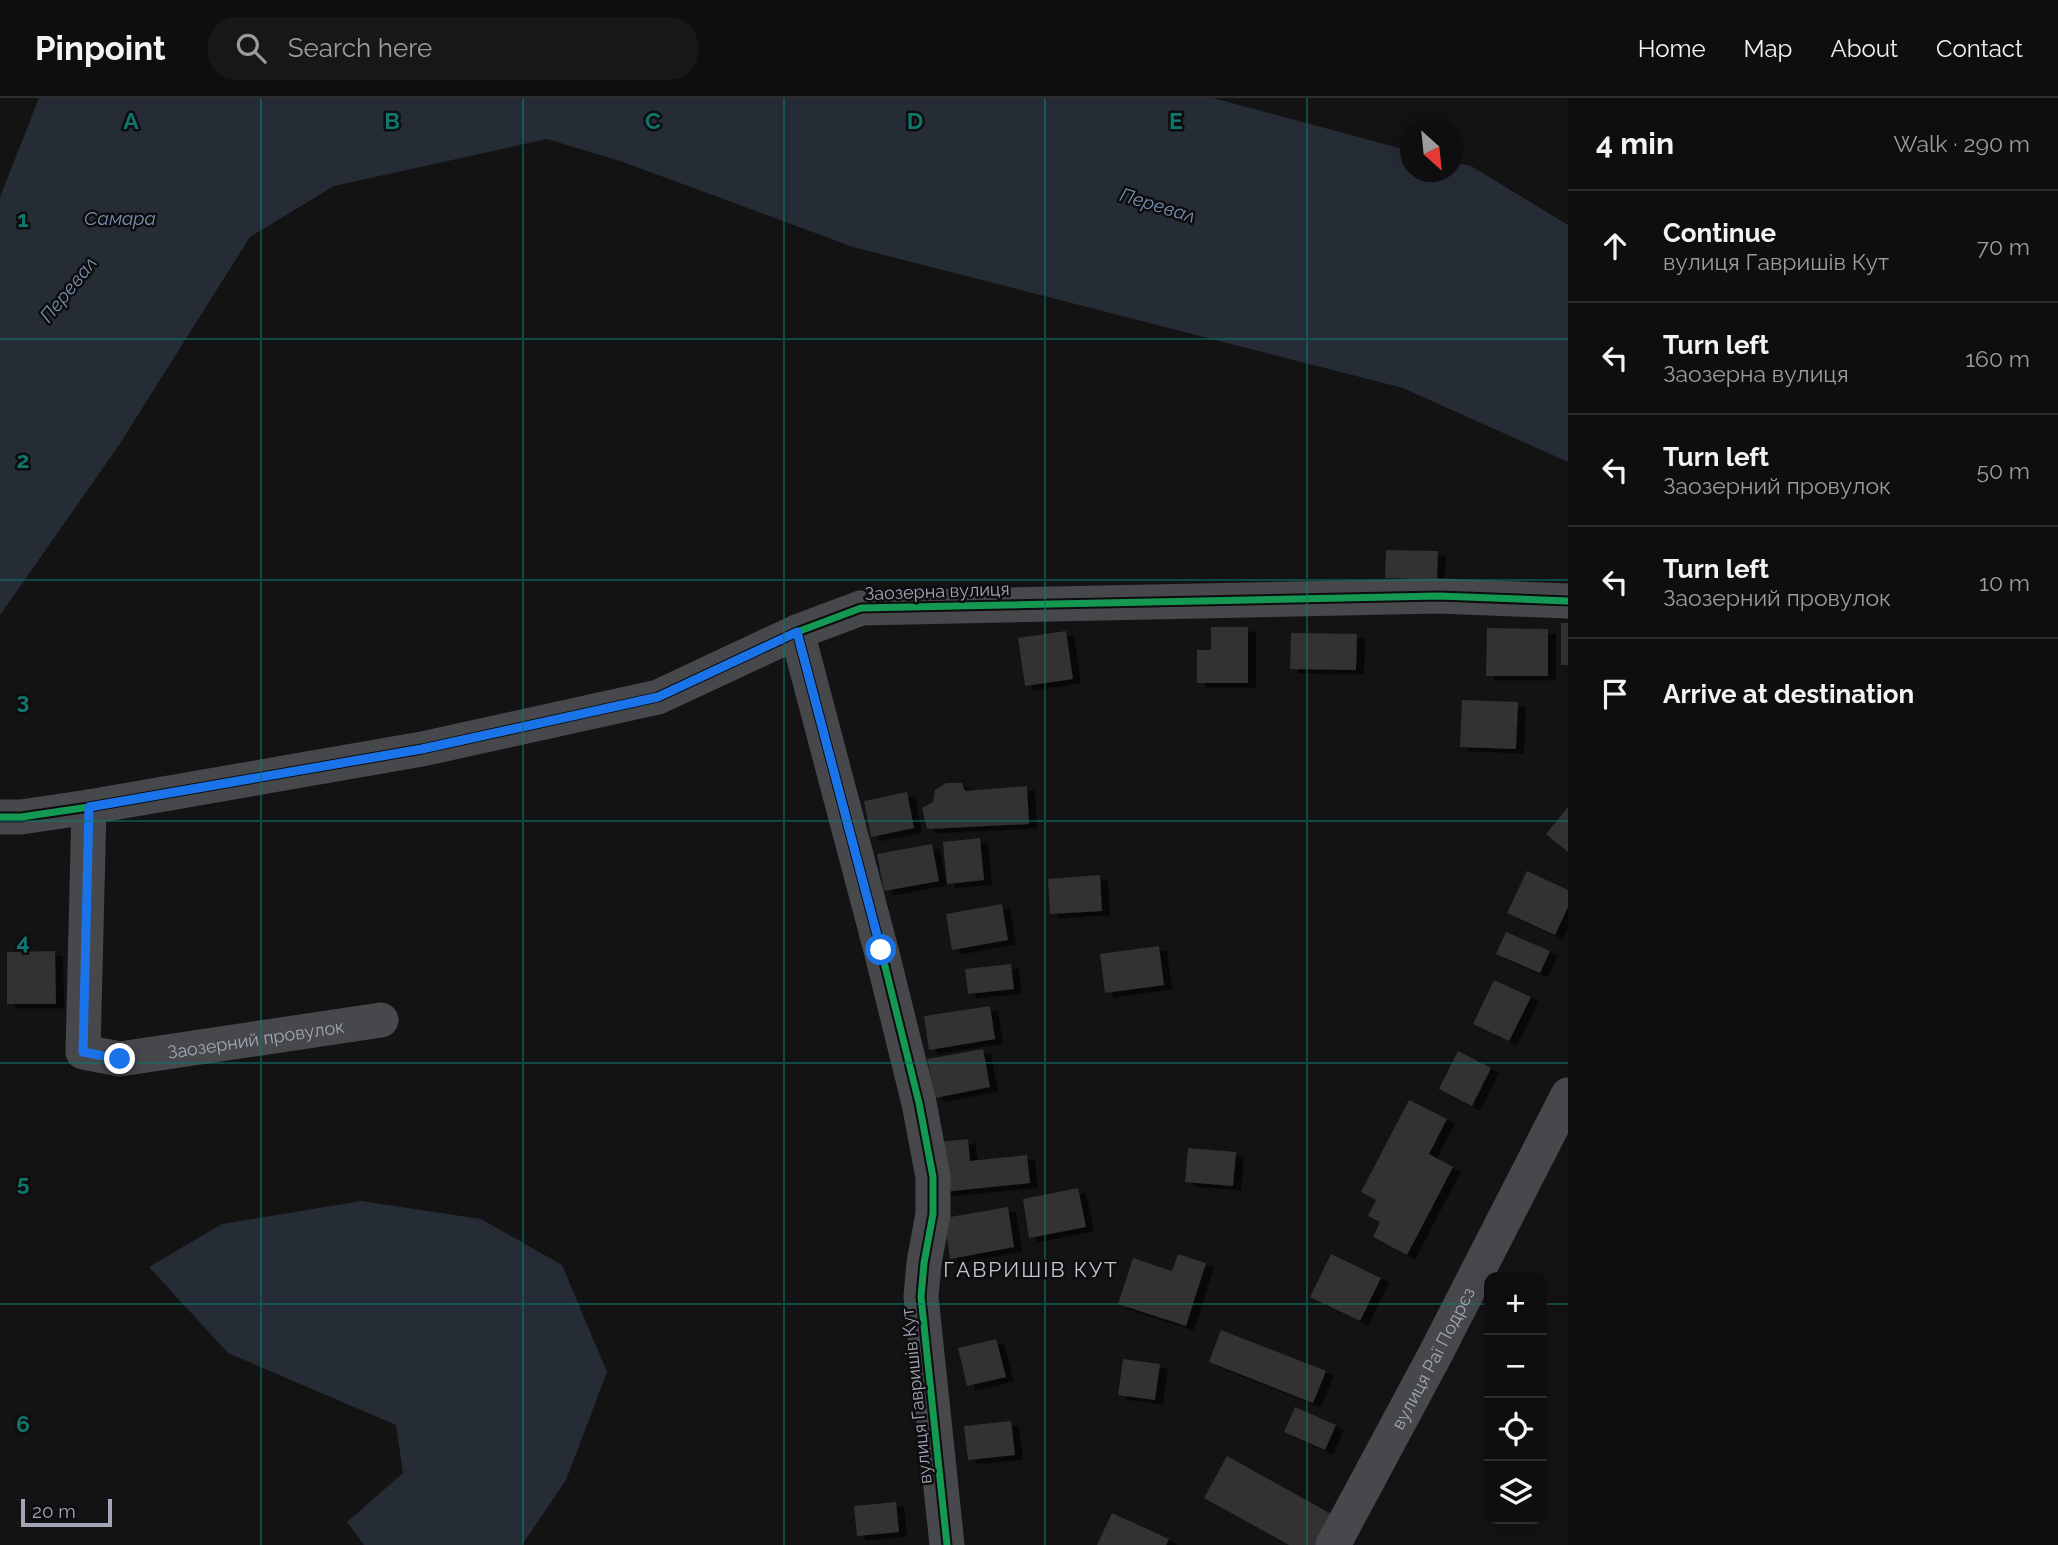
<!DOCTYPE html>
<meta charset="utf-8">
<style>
:root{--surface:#0e0e0e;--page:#171717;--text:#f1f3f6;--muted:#9b9c9e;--line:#2e2e2e}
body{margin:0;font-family:Raleway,sans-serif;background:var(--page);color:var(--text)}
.controls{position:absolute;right:21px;bottom:21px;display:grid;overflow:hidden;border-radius:14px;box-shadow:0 7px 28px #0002}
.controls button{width:63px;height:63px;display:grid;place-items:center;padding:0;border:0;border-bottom:2px solid var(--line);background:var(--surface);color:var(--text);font:35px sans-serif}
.compass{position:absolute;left:1400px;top:21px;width:63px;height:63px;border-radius:50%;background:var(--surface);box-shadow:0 7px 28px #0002;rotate:153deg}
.scale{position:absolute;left:21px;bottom:18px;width:91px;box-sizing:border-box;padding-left:7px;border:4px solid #a3a6b5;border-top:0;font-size:19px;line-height:24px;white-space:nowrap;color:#a3a6b5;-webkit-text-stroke:5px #0d0d0f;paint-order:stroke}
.stop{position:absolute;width:21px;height:21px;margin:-16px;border:5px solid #1a73e8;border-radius:50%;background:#fff}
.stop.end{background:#1a73e8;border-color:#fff;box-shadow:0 2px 7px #0008}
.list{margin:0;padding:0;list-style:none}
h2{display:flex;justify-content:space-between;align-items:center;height:91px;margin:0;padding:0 28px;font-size:30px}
h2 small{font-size:23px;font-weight:400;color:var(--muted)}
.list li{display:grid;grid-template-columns:46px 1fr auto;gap:21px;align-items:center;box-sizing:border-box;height:112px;padding:0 28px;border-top:2px solid var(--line)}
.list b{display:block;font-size:26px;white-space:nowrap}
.list p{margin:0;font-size:23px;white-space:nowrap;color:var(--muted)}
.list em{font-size:23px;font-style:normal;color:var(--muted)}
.icon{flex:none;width:38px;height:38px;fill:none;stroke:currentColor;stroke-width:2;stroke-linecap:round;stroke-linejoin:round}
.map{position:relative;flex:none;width:1568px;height:1447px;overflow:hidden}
header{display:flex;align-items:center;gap:42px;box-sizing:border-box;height:98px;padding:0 35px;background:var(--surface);border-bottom:2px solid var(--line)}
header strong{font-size:33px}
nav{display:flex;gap:38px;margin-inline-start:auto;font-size:24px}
.search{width:490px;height:63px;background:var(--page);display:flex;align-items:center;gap:18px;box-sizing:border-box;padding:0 24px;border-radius:28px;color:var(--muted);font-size:26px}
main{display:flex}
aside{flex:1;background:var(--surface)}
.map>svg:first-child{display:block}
.water{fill:#262c35}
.building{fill:#313132;filter:url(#shadow)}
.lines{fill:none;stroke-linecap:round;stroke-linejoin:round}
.street{stroke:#47484c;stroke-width:35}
.cycleway-casing{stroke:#0d0d0f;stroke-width:11}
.cycleway{stroke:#139951;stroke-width:7}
.route{stroke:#1a73e8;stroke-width:9}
.grid{fill:none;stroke:#0f766e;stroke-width:2;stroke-opacity:0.55}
.labels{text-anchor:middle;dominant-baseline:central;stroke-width:5;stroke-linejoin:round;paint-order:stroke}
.street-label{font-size:18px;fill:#a3a6b5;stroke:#0d0d0f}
.water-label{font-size:19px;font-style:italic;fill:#7890b2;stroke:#0d0d0f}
.quarter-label{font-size:21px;letter-spacing:2px;fill:#c4c6d1;stroke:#0d0d0f}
.grid-label{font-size:23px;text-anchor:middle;font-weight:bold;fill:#0f766e;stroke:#0d0d0f;stroke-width:5;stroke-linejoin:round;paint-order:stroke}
</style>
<header>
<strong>Pinpoint</strong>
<div class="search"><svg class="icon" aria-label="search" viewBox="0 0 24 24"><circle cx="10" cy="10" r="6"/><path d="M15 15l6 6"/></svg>Search here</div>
<nav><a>Home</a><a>Map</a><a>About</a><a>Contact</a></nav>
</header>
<main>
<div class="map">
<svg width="1568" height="1447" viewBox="0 0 1568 1447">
<defs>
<filter id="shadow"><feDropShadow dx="8" dy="4.5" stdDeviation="0" flood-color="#0009"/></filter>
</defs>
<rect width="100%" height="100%" fill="#131313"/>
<path class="water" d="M 39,0 L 1213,0 L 1410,53 L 1410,74 L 1452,74 L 1453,64 L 1471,68 L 1568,127 L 1568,364 L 1403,290 L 853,149 L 623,64 L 547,41 L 334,88 L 250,139 L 119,347 L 0,517 L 0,99 Z
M 361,1103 L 481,1121 L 562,1167 L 607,1274 L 566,1382 L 522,1447 L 364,1447 L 347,1424 L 403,1375 L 396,1327 L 228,1255 L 149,1169 L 222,1126 Z"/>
<path class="building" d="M 1386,452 L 1438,453 L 1437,482 L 1385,480 Z
M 1561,525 L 1568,525 L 1568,567 L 1561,567 Z
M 1211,529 L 1248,529 L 1248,585 L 1197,585 L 1197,552 L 1211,552 Z
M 1487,530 L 1548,531 L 1548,578 L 1486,578 Z
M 1066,533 L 1073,581 L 1025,588 L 1018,540 Z
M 1291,535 L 1357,536 L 1356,572 L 1290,571 Z
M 1462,602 L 1518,604 L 1516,651 L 1460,649 Z
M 946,685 L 962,685 L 965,693 L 1027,688 L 1029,726 L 927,731 L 922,710 L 933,704 L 935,692 Z
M 907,694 L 914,730 L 871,739 L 864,703 Z
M 1568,709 L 1568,754 L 1546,736 Z
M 980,740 L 984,782 L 947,786 L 943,744 Z
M 932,746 L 939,783 L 884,793 L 877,756 Z
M 1527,773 L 1568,792 L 1568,809 L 1555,837 L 1507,815 Z
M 1100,777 L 1102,813 L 1050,816 L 1048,781 Z
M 1002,806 L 1008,842 L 952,852 L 946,816 Z
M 1506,834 L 1550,853 L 1540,875 L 1496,856 Z
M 1159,848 L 1164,887 L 1105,895 L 1100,856 Z
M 55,853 L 56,906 L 7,906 L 7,854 Z
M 1011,866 L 1014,891 L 968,896 L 965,871 Z
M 1494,882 L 1531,899 L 1509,943 L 1473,926 Z
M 990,908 L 995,941 L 929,952 L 924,918 Z
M 983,951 L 990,989 L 935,1000 L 927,961 Z
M 1458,953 L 1491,970 L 1472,1008 L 1439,991 Z
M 1409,1002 L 1447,1021 L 1429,1056 L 1453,1069 L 1407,1157 L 1373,1139 L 1380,1124 L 1368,1118 L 1376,1102 L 1361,1094 Z
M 968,1041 L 970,1063 L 1027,1057 L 1030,1085 L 943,1094 L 938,1044 Z
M 1188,1050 L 1236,1054 L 1233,1088 L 1185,1084 Z
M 1078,1090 L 1086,1129 L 1029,1140 L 1023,1101 Z
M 1008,1109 L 1014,1149 L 950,1161 L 944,1120 Z
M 1178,1156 L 1206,1165 L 1186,1228 L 1118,1206 L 1133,1160 L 1172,1173 Z
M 1331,1156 L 1381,1180 L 1360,1223 L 1310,1199 Z
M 1221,1232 L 1326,1273 L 1313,1305 L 1209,1264 Z
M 996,1241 L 1006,1279 L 967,1288 L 958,1250 Z
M 1123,1261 L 1160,1266 L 1155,1302 L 1118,1297 Z
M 1295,1309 L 1336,1327 L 1325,1352 L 1284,1334 Z
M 1011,1323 L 1015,1357 L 968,1362 L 964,1328 Z
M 1227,1358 L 1333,1417 L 1317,1447 L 1289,1447 L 1204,1400 Z
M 896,1404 L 899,1434 L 857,1438 L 854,1408 Z
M 1112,1415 L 1169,1441 L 1166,1447 L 1097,1447 Z"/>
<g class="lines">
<g class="street">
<path d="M 797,534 L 881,852 L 919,1005 L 933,1079 L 933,1116 L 924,1165 L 921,1199 L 947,1447"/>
<path id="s1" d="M 89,709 L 83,954 L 120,961 L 381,922"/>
<path d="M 0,719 L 21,719 L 89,709 L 422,651 L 658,599 L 797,534 L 861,510 L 1439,498 L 1568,503"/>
<path id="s2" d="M 1333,1447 L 1436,1255 L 1568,997"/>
</g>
<defs>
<path id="cycleway" d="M 797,534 L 881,852 L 919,1005 L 933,1079 L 933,1116 L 924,1165 L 921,1199 L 947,1447
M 0,719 L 21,719 L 89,709 L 422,651 L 658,599 L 797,534 L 861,510 L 1439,498 L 1568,503"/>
</defs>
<use href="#cycleway" class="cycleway-casing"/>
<use href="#cycleway" class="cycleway"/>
</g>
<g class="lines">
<path class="route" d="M 120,961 L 83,954 L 89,709 L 422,651 L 658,599 L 797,534 L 881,852"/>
</g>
<path class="grid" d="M 261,0 L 261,1447M 523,0 L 523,1447M 784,0 L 784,1447M 1045,0 L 1045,1447M 1307,0 L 1307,1447M 0,241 L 1568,241M 0,482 L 1568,482M 0,723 L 1568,723M 0,965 L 1568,965M 0,1206 L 1489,1206M 1542,1206 L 1568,1206"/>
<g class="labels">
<g class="street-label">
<text transform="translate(937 493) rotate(-2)">Заозерна вулиця</text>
<text stroke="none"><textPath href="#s1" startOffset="420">Заозерний провулок</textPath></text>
<text stroke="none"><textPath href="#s2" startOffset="212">вулиця Раї Подрєз</textPath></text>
<text transform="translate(916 1298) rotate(-96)">вулиця Гавришів Кут</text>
</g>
<g class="water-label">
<text transform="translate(1158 107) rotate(17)">Перевал</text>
<text x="120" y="120">Самара</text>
<text transform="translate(68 191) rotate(-51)">Перевал</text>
</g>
<g class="quarter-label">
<text x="1031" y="1171">ГАВРИШІВ КУТ</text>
</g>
</g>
<g class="grid-label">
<text x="131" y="31">A</text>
<text x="392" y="31">B</text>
<text x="653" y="31">C</text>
<text x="915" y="31">D</text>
<text x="1176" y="31">E</text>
<text x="23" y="129">1</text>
<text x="23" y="370">2</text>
<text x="23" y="611">3</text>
<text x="23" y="852">4</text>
<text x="23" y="1093">5</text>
<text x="23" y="1334">6</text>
</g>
</svg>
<div class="controls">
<button>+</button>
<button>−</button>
<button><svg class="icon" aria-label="locate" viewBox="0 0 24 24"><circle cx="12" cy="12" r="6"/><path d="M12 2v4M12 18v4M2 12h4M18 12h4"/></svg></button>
<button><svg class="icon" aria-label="layers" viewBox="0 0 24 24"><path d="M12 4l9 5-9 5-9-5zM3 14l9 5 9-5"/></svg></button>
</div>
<svg class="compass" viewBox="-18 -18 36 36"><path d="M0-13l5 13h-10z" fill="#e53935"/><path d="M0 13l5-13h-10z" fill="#9b9c9e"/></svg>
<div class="scale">20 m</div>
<div class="stop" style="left:881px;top:852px"></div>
<div class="stop end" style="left:120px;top:961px"></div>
</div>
<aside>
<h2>4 min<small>Walk · 290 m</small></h2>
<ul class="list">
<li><svg class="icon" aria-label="ahead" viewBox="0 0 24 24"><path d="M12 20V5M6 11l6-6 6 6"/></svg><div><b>Continue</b><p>вулиця Гавришів Кут</p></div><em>70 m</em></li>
<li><svg class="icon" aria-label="left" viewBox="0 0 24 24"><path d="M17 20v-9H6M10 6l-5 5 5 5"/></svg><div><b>Turn left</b><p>Заозерна вулиця</p></div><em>160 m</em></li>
<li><svg class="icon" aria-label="left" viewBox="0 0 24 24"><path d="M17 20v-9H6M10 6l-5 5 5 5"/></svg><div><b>Turn left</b><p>Заозерний провулок</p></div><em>50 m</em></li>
<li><svg class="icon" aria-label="left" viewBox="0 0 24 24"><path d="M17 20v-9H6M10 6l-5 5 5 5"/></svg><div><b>Turn left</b><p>Заозерний провулок</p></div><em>10 m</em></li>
<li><svg class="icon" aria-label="arrive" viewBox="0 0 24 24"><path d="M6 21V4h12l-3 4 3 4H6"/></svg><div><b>Arrive at destination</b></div></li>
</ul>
</aside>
</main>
